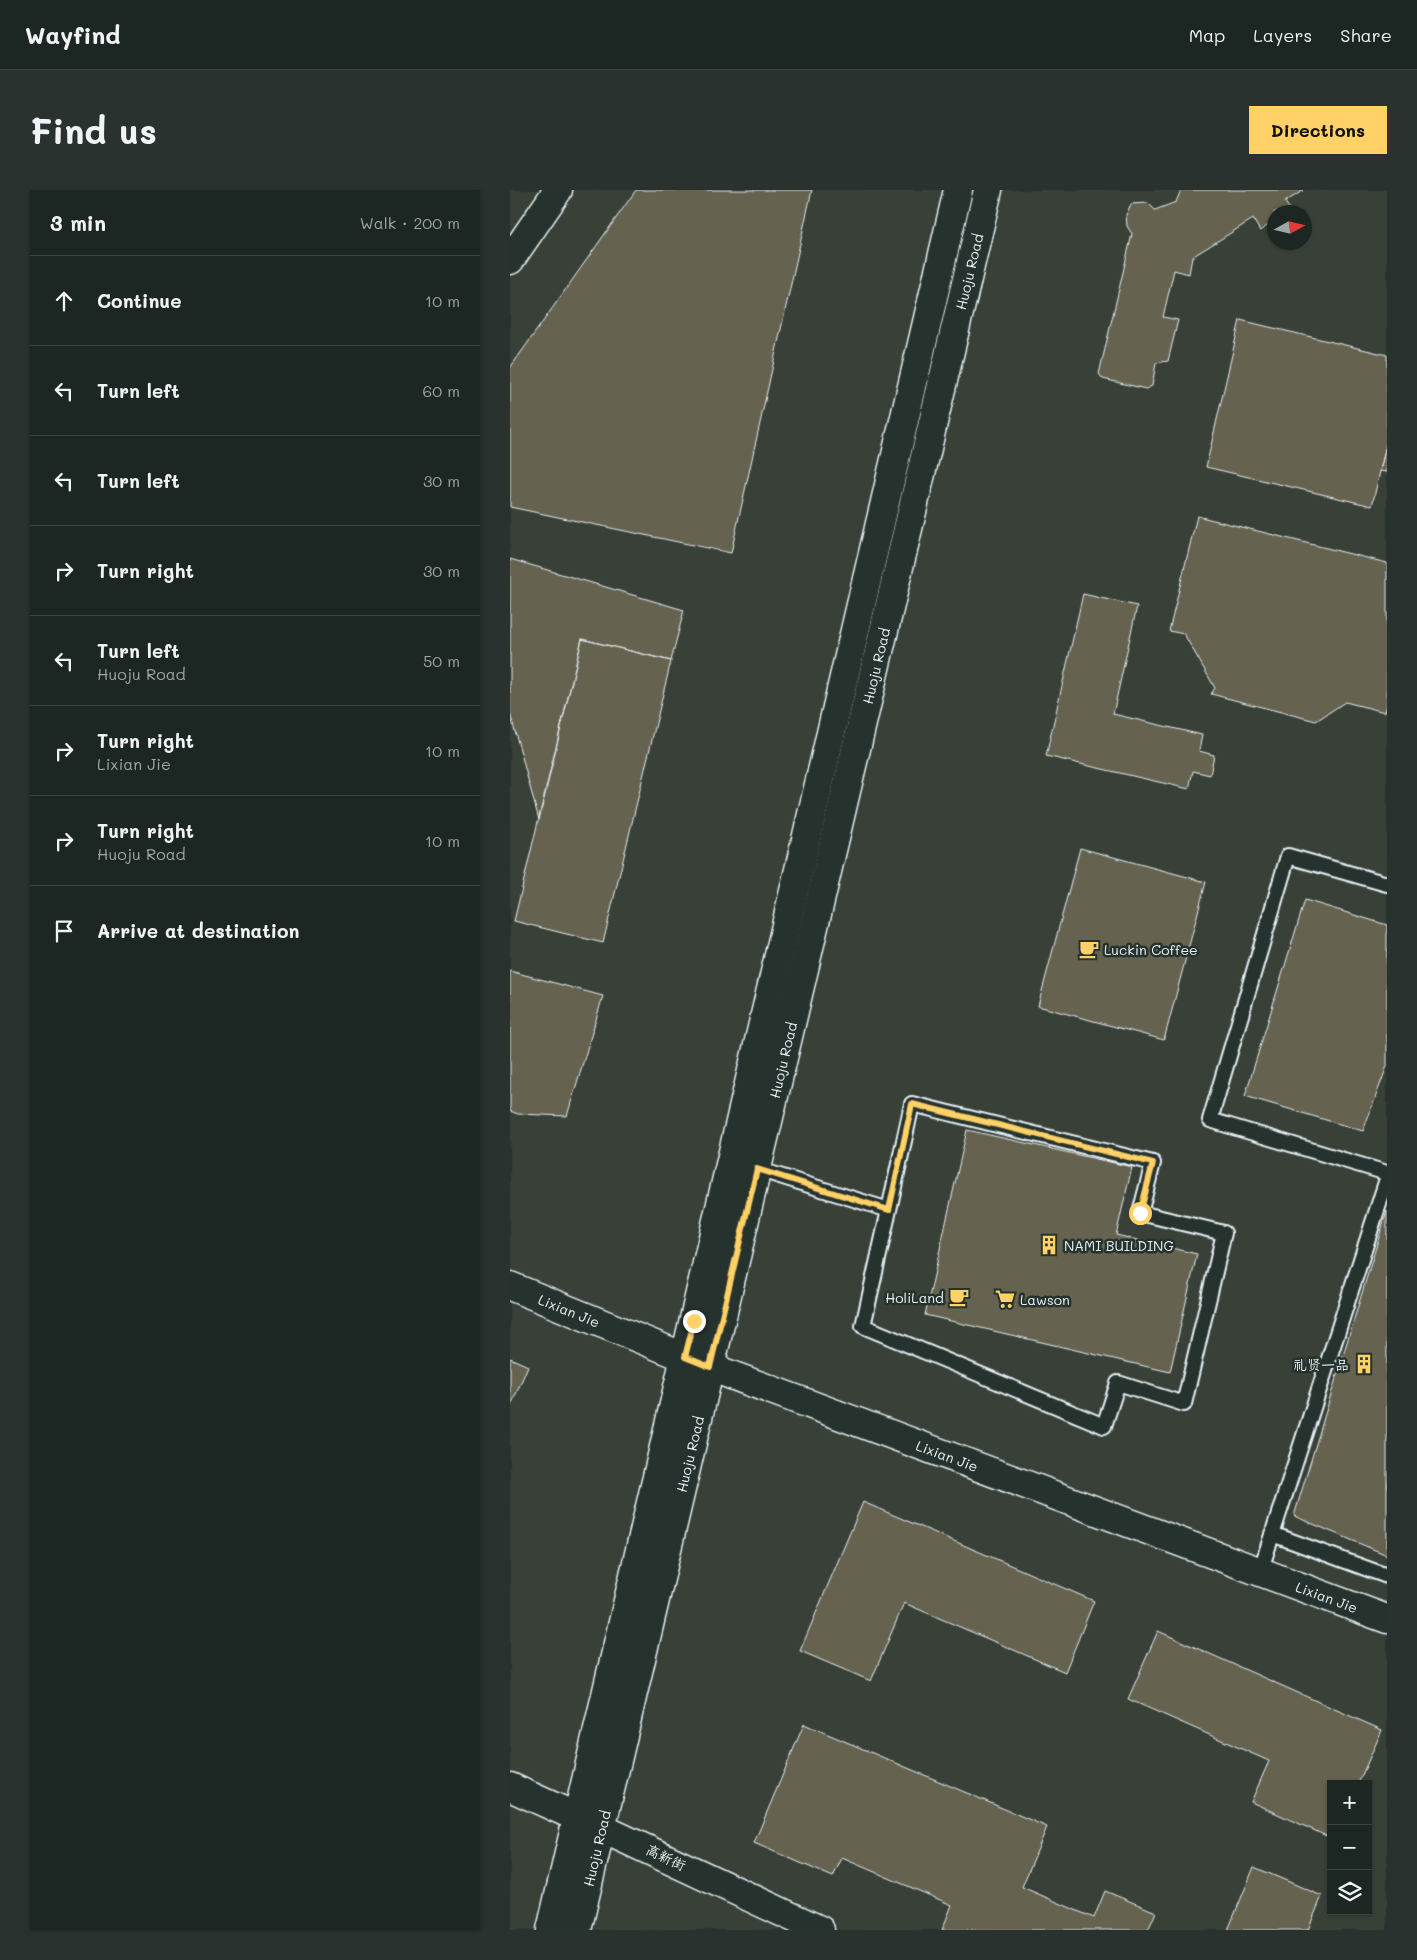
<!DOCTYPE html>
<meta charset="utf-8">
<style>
:root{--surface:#1c2622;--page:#29322f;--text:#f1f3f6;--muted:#a0a5a5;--line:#3a4340;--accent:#ffd166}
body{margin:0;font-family:Mali,"LXGW WenKai TC",sans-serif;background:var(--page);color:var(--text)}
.controls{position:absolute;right:15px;bottom:15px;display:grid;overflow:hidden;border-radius:0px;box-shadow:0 1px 4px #0004}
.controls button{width:45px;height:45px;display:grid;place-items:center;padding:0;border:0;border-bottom:1px solid var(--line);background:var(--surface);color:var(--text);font:25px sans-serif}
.compass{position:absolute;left:757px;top:15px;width:45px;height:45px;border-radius:50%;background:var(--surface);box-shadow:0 1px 4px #0004;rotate:82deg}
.stop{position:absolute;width:15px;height:15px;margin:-11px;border:4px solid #ffd166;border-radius:50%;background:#fff}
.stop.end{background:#ffd166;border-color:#fff;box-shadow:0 1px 5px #0008}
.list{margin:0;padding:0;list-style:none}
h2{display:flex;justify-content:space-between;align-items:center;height:65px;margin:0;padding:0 20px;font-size:21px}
h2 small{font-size:16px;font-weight:400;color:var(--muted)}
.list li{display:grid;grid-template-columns:32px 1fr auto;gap:15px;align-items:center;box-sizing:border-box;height:90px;padding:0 20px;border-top:1px solid var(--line)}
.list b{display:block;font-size:19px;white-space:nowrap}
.list p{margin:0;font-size:16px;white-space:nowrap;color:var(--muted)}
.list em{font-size:16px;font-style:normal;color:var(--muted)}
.icon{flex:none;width:28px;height:28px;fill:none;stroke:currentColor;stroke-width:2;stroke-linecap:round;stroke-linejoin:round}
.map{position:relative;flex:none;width:877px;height:1740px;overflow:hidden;border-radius:0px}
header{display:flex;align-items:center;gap:30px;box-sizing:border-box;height:70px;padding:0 25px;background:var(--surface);border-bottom:1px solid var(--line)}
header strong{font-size:24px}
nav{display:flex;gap:28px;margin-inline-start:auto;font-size:18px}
.intro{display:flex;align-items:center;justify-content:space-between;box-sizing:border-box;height:120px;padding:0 30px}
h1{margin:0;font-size:35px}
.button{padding:12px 22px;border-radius:0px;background:var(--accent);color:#111;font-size:18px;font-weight:700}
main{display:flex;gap:30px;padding:0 30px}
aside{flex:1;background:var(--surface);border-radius:0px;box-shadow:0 1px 4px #0004}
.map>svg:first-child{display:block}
.built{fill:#394137;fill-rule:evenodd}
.building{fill:#65624f;stroke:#e8f1f8}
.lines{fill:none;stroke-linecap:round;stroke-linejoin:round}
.lane-casing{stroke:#e8f1f8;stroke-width:18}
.street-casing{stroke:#e8f1f8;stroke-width:31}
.secondary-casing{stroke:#e8f1f8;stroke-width:31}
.lane{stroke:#26332d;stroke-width:14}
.street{stroke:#26332d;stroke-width:28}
.secondary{stroke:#26332d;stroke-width:28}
.route{stroke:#ffd166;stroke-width:6}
.labels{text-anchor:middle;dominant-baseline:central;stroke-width:5;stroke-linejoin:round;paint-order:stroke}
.street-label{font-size:14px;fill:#e8f1f8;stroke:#26332d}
.poi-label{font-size:14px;fill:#e8f1f8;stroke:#26332d;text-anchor:start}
</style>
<header>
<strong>Wayfind</strong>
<nav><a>Map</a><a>Layers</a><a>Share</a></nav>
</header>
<div class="intro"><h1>Find us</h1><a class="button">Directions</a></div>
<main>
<aside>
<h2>3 min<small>Walk · 200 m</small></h2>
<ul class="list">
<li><svg class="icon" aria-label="ahead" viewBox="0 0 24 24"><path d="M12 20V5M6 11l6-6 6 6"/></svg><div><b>Continue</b></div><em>10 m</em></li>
<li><svg class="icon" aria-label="left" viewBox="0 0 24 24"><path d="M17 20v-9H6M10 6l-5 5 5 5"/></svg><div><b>Turn left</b></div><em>60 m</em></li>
<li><svg class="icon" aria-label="left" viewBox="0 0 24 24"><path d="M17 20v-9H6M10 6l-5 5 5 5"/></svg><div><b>Turn left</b></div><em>30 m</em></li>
<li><svg class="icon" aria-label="right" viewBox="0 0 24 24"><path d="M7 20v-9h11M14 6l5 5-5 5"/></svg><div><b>Turn right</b></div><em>30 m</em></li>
<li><svg class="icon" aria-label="left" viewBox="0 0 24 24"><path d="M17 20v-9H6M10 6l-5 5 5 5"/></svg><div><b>Turn left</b><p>Huoju Road</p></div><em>50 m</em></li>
<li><svg class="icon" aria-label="right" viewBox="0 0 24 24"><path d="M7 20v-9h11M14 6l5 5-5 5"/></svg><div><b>Turn right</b><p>Lixian Jie</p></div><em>10 m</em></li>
<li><svg class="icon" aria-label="right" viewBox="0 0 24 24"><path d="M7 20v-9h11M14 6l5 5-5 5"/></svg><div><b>Turn right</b><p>Huoju Road</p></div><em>10 m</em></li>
<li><svg class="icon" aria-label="arrive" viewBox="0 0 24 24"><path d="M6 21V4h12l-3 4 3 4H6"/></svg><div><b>Arrive at destination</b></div></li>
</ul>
</aside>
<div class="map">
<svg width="877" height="1740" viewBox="0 0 877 1740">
<rect width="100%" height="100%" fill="#26332d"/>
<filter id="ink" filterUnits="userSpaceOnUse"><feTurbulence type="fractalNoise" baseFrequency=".02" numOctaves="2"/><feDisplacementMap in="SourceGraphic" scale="10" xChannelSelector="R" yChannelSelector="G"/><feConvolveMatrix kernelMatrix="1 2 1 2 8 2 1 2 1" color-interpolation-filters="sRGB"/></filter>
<g filter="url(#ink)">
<path class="built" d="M 0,0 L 877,0 L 877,1740 L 0,1740 ZM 764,22 L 794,22 L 794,52 L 764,52 ZM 821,1594 L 858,1594 L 858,1721 L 821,1721 Z"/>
<path class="building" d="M 126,0 L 302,0 L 221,363 L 0,317 L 0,178 Z
M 671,0 L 794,0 L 775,12 L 781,21 L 764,22 L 764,31 L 750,41 L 743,29 L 682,67 L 679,84 L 664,80 L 653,127 L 668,130 L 658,171 L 646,173 L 642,196 L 636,199 L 593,189 L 589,184 L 622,44 L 617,36 L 616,25 L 621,14 L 638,13 L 645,20 L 666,12 Z
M 730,130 L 877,165 L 877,251 L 862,316 L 696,277 Z
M 877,251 L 877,282 L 870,281 Z
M 687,326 L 877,373 L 877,515 L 875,522 L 835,512 L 806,531 L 701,504 L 705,498 L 674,444 L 659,441 Z
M 0,369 L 174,420 L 161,471 L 72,449 L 29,630 L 0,523 Z
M 573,404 L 627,416 L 603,524 L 692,545 L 689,561 L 704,565 L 700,585 L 683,581 L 679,599 L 536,566 Z
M 72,449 L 161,471 L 93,753 L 4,731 Z
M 570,658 L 696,692 L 654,850 L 528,816 Z
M 795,710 L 877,735 L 877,876 L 853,941 L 735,906 Z
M 0,781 L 93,806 L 57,926 L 8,924 L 0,921 Z
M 457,940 L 622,977 L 606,1045 L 687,1064 L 660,1182 L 415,1125 Z
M 877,1021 L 877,1365 L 784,1326 Z
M 0,1168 L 18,1176 L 0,1218 Z
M 353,1312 L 584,1411 L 555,1482 L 394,1413 L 361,1491 L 290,1461 Z
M 648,1441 L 872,1540 L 848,1594 L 821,1594 L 821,1648 L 741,1612 L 759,1571 L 618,1509 Z
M 294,1534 L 537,1637 L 512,1697 L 584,1728 L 595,1701 L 646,1722 L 638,1740 L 432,1740 L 442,1715 L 332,1668 L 323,1687 L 244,1653 Z
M 744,1677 L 812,1706 L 798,1740 L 718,1740 Z"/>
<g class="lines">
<defs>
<path id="lane" d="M 877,694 L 778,666 L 700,930 L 877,983
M 247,979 L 379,1020 L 353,1136 L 594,1236 L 608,1193 L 674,1214 L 714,1043 L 630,1023 L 643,973 L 402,914 L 379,1020
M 762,1344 L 877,1386
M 750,1382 L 877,989"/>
<path id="street" d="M 0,70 L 48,0"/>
<g id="secondary">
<path id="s1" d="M 0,1096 L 189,1173 L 877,1429"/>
<path d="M 0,1597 L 91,1638 L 310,1740"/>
<path d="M 41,1740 L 448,0"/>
<path id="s2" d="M 67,1740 L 478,0"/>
</g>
</defs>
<use href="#lane" class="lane-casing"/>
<use href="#street" class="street-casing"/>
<use href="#secondary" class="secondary-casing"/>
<use href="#lane" class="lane"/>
<use href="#street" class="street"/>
<use href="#secondary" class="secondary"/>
</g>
</g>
<g class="lines" filter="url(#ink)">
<path class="route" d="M 184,1131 L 175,1167 L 200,1177 L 247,979 L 379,1020 L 402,914 L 643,973 L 630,1023"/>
</g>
<defs>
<symbol id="cafe-bare" viewBox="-9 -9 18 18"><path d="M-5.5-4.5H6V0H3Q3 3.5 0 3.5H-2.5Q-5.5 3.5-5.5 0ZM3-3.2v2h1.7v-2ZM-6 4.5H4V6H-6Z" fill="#ffd166" stroke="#26332d" stroke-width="2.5" paint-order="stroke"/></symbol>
<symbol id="building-bare" viewBox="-9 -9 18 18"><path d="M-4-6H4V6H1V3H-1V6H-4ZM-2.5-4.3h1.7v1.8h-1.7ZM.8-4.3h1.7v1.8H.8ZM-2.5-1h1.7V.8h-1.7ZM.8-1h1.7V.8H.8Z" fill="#ffd166" stroke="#26332d" stroke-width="2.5" paint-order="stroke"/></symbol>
<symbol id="supermarket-bare" viewBox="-9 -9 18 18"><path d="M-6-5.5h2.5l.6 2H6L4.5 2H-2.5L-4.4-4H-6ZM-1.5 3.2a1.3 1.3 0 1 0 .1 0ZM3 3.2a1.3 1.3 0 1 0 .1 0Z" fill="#ffd166" stroke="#26332d" stroke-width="2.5" paint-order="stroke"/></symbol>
</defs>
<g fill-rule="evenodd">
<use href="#cafe-bare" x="565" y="745" width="28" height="28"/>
<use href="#building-bare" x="525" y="1041" width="28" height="28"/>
<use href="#cafe-bare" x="435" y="1093" width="28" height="28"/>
<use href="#supermarket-bare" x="481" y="1095" width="28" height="28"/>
<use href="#building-bare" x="840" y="1160" width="28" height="28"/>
</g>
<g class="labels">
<g class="street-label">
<text stroke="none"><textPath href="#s2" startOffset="1704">Huoju Road</textPath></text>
<text stroke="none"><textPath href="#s2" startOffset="1299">Huoju Road</textPath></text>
<text stroke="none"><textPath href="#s2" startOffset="894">Huoju Road</textPath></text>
<text stroke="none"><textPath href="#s1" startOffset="64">Lixian Jie</textPath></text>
<text stroke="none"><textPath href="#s2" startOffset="489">Huoju Road</textPath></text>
<text stroke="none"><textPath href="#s1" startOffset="469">Lixian Jie</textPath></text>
<text stroke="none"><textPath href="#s1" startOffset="874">Lixian Jie</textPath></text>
<text stroke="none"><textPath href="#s2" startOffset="84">Huoju Road</textPath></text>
<text transform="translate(156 1667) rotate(25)">高新街</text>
</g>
<g class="poi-label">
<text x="594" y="759">Luckin Coffee</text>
<text x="554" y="1055">NAMI BUILDING</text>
<text x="434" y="1107" text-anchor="end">HoliLand</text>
<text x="510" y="1109">Lawson</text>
<text x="839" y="1174" text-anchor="end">礼贤一品</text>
</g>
</g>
</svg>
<div class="controls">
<button>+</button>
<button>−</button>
<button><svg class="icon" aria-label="layers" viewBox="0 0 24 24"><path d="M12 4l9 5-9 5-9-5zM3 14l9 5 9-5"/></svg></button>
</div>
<svg class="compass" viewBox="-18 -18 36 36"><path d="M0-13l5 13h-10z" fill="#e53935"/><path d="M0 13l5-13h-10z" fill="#a0a5a5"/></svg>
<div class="stop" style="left:630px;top:1023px"></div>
<div class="stop end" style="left:184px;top:1131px"></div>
</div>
</main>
